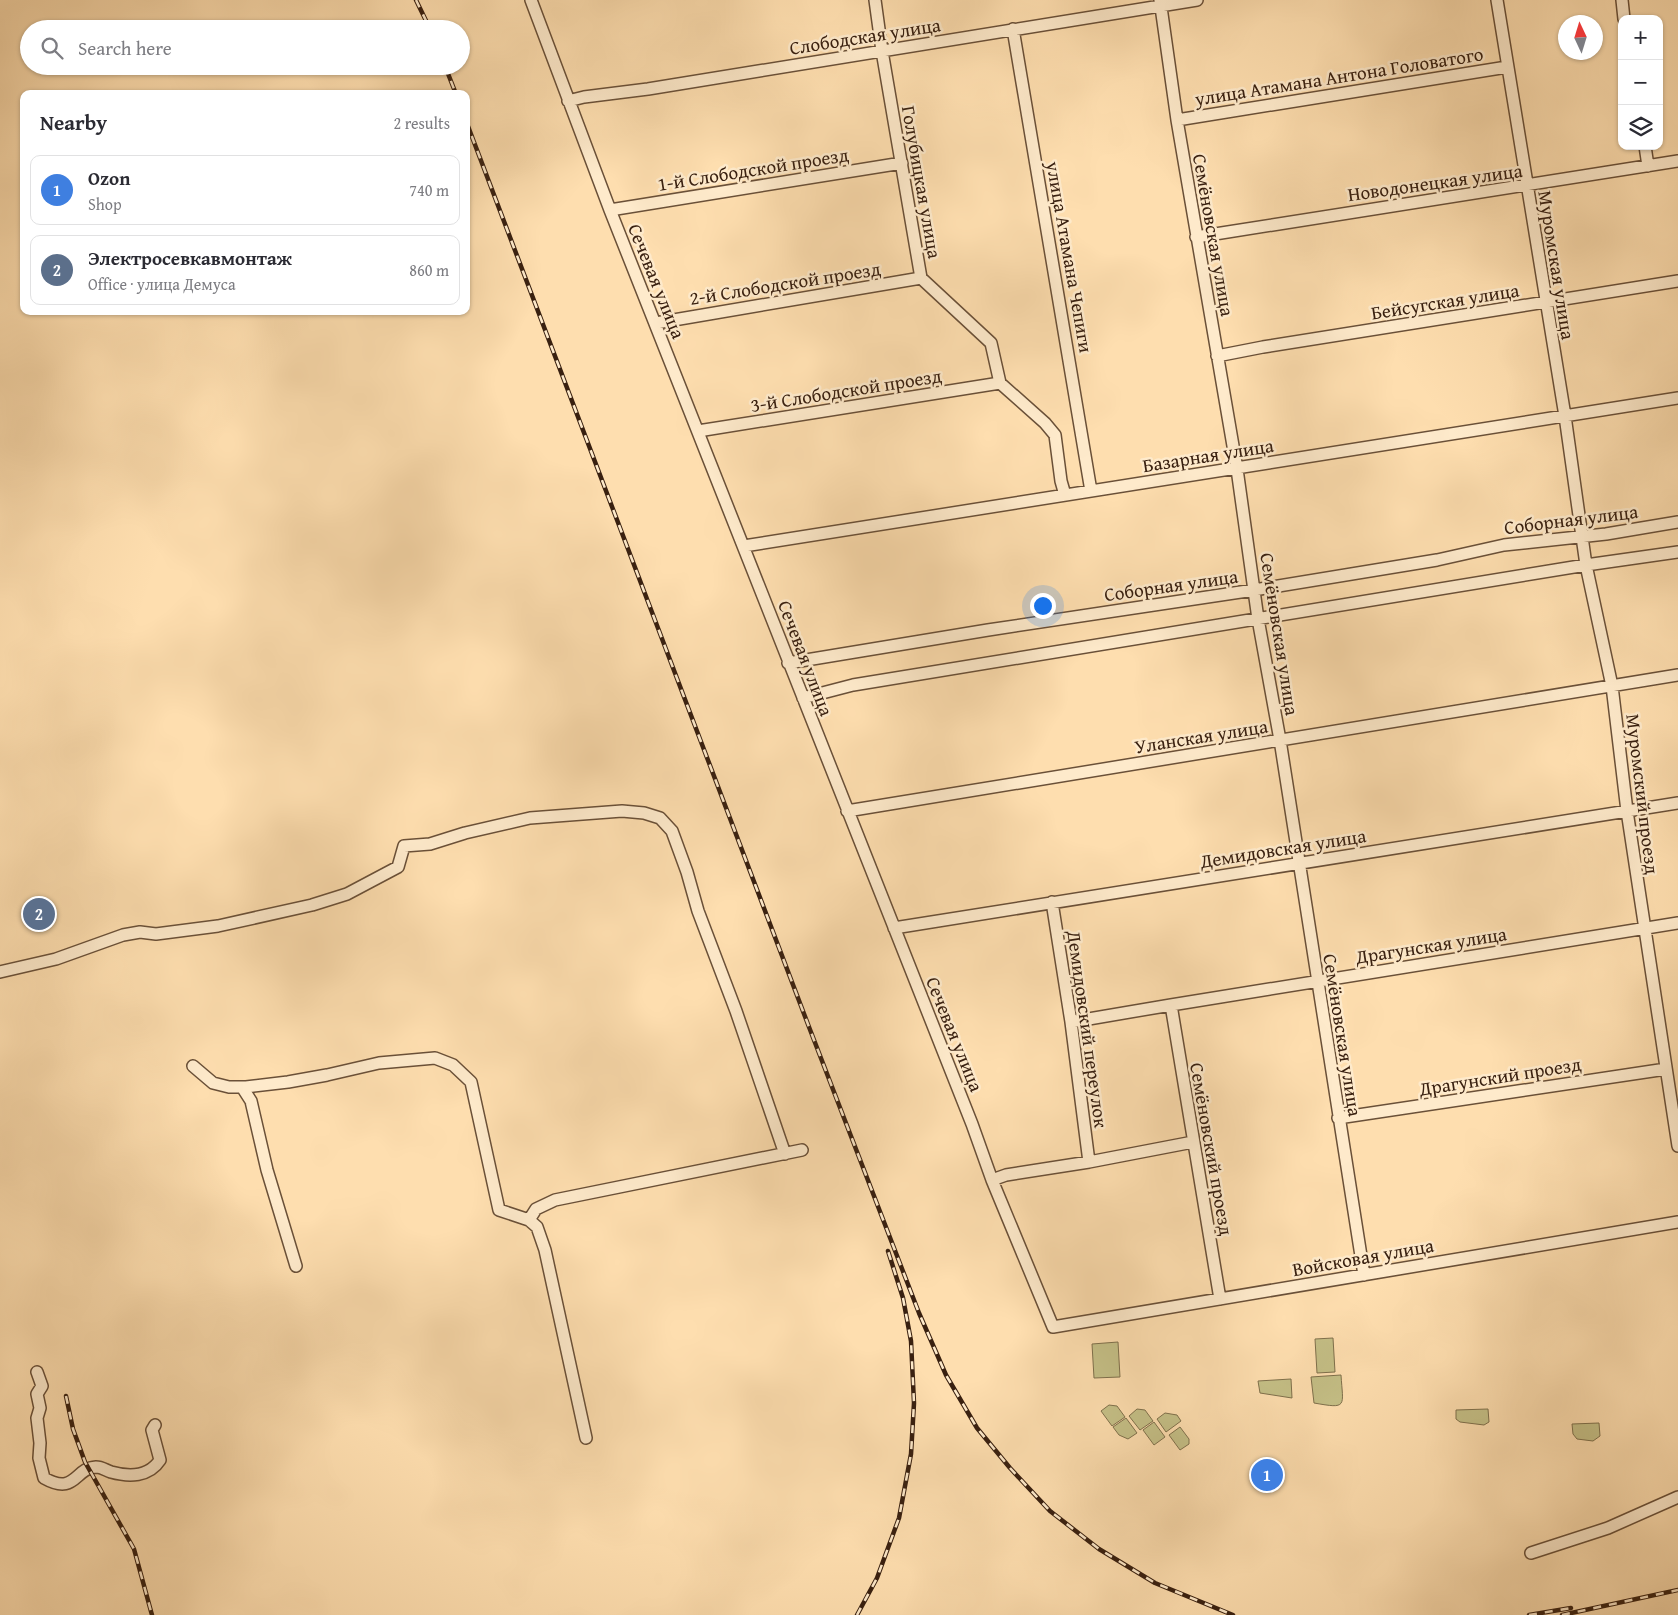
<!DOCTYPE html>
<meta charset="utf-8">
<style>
:root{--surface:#fff;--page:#f2f2f3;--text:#2b2b33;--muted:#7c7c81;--line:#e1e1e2;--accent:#8f2418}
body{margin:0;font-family:"Gentium Book Plus",serif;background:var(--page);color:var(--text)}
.controls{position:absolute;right:15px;top:15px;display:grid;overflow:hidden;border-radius:10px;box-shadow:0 1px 4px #0004}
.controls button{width:45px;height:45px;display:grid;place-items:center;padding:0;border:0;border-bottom:1px solid var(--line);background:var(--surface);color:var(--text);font:25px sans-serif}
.compass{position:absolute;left:1558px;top:15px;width:45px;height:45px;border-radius:50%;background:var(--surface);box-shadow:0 1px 4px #0004;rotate:356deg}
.you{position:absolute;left:1042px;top:605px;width:18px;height:18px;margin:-12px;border:4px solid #fff;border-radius:50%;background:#1a73e8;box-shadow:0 0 0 8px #1a73e833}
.badge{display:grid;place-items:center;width:32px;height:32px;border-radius:50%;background:var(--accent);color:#fff;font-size:16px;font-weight:700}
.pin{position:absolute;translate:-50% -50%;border:2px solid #fff;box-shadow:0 1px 5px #0006}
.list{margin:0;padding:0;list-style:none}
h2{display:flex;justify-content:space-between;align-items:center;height:65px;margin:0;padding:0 20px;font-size:21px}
h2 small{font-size:16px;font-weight:400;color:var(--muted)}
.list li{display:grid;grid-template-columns:32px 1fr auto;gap:15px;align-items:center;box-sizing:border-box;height:70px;margin:0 10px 10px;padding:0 10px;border:1px solid var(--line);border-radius:10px}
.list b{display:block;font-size:19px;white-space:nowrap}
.list p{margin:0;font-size:16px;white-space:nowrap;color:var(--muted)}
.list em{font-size:16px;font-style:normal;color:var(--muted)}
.icon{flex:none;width:28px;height:28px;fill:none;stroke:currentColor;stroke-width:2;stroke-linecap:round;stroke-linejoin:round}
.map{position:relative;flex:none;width:1678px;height:1615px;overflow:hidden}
.search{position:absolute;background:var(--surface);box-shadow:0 1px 4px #0004;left:20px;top:20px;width:450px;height:55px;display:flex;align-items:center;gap:12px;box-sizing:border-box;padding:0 18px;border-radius:28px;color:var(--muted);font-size:19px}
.panel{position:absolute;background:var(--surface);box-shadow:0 1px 4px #0004;left:20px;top:90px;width:450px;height:225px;border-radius:10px}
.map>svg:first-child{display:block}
.green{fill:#c5c087;stroke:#7f704c}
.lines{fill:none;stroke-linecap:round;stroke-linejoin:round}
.minor-casing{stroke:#6a5038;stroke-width:14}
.minor{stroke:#feeacb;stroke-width:11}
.rail-casing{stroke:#392010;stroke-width:4.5}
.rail{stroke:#feeacb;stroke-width:2.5;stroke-dasharray:8;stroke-linecap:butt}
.labels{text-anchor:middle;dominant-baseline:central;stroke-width:5;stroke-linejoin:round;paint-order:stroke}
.street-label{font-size:19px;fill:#392010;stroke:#feeacb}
</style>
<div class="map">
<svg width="1678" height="1615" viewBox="0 0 1678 1615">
<rect width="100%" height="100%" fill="#fedeaf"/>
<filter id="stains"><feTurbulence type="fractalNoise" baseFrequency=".004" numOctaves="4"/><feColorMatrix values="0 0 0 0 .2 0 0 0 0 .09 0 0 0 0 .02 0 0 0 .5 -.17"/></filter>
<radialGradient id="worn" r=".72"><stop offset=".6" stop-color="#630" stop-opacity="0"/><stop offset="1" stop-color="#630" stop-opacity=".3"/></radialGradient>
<path class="green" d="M 1333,1338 L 1335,1372 L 1317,1373 L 1315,1339 Z
M 1118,1342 L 1120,1377 L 1094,1378 L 1092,1344 Z
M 1341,1375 C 1343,1407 1348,1409 1314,1403 L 1311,1377 Z
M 1291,1379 L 1292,1398 L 1260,1393 L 1258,1381 Z
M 1109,1405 L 1117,1406 L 1125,1417 L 1112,1426 L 1101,1411 Z
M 1137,1409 L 1145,1410 L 1153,1421 L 1140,1430 L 1129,1416 Z
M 1488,1409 L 1489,1422 L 1484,1425 L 1460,1422 L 1456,1419 L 1456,1410 Z
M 1165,1413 L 1177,1415 L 1181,1421 L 1166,1432 L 1157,1419 Z
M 1126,1418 L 1137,1433 L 1128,1439 L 1119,1435 L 1113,1427 Z
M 1154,1422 L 1165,1437 L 1154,1445 L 1143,1430 Z
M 1599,1423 L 1600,1436 L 1593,1441 L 1577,1439 L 1573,1434 L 1572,1424 Z
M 1180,1427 L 1189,1439 L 1189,1444 L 1180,1450 L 1169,1435 Z"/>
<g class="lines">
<defs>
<path id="minor" d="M 531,0 L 610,210 L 972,1124 L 992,1180 L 1053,1327 L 1678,1222
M 875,0 L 882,51 L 921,278 L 991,343 L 1000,383 L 1045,423 L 1055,435 L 1061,481 L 1065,495
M 1160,0 L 1177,120 L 1237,469 L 1258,619 L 1280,740 L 1364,1275
M 1497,0 L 1565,416 L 1586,565 L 1612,686 L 1627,811 L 1678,1146
M 1622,0 L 1624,19
M 1013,29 L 1091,491
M 568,101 L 584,97 L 648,89 L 1197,0
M 1177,120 L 1507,67
M 1645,146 L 1648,166
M 610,210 L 902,163
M 1196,237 L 1678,161
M 656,323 L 921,278
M 1217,356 L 1263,347 L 1678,281
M 698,431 L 1000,383
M 744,546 L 1678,398
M 788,663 L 988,630 L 1254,590 L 1437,560 L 1504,545 L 1606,534 L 1678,522
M 803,698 L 853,685 L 1586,565 L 1678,552
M 847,811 L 1678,675
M 1052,902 L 1071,1022 L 1089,1162
M 894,928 L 1678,803
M 0,972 L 56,959 L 123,935 L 140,932 L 156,934 L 218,926 L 312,905 L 347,894 L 398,867 L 404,846 L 430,844 L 465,833 L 530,818 L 622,811 L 644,813 L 660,818 L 672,831 L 687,872 L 698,911 L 736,1011 L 785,1154
M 1171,1005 L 1220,1299
M 1071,1022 L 1171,1005 L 1678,923
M 193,1066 L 213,1083 L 229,1087 L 246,1087 L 288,1082 L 327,1075 L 379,1063 L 435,1058 L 453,1065 L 471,1082 L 499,1210 L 529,1220 L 537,1227 L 545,1250 L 586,1438
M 242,1087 L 251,1101 L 267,1170 L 296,1266
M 1338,1118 L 1666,1069
M 992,1180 L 1006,1175 L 1089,1162 L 1193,1142
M 529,1220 L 536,1209 L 555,1200 L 802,1150
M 37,1372 L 42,1386 L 37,1394 L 40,1408 L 37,1418 L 40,1443 L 39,1458 L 44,1478 C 76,1496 74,1468 96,1467 C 102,1467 105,1470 111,1472 C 129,1477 149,1477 160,1460 L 152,1430 L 155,1425
M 1531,1553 L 1608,1528 L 1678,1497"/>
</defs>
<use href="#minor" class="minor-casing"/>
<use href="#minor" class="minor"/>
<defs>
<path id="rail" d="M 416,0 L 430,29
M 445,66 L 456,94
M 466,121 L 809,1027 L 919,1313 L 946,1375 L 977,1428 L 1010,1468 L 1050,1511 L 1099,1549 L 1155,1583 L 1233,1615
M 66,1396 L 73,1429 L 85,1462 L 134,1549 L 152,1615
M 857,1615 L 877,1578 L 899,1518 L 911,1454 L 914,1403 L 911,1341 L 903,1298 L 888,1251
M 1529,1615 L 1571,1608
M 1562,1615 L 1678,1590"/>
</defs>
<use href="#rail" class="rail-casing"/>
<use href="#rail" class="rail"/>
</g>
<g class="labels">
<g class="street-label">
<text transform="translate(865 36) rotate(-9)">Слободская улица</text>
<text transform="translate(1339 76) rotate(-9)">улица Атамана Антона Головатого</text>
<text transform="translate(753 169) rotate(-9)">1-й Слободской проезд</text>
<text transform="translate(922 182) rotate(80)">Голубицкая улица</text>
<text transform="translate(1435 182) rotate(-8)">Новодонецкая улица</text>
<text transform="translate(1214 235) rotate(80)">Семёновская улица</text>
<text transform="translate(1070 257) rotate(80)">улица Атамана Чепиги</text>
<text transform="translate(1557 265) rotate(81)">Муромская улица</text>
<text transform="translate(657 281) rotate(68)">Сечевая улица</text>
<text transform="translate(785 283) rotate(-9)">2-й Слободской проезд</text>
<text transform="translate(1445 301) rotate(-9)">Бейсугская улица</text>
<text transform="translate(846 390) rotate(-9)">3-й Слободской проезд</text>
<text transform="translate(1208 455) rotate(-9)">Базарная улица</text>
<text transform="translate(1571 519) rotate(-7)">Соборная улица</text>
<text transform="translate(1171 585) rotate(-8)">Соборная улица</text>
<text transform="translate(1280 634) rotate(81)">Семёновская улица</text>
<text transform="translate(806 658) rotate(69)">Сечевая улица</text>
<text transform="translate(1201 736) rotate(-9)">Уланская улица</text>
<text transform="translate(1643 794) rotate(83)">Муромский проезд</text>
<text transform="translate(1283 848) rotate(-9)">Демидовская улица</text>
<text transform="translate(1431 945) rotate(-9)">Драгунская улица</text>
<text transform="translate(1088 1029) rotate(82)">Демидовский переулок</text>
<text transform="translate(955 1034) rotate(68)">Сечевая улица</text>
<text transform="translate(1343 1035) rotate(81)">Семёновская улица</text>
<text transform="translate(1500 1076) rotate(-9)">Драгунский проезд</text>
<text transform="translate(1212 1149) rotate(80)">Семёновский проезд</text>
<text transform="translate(1363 1257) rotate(-10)">Войсковая улица</text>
</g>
</g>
<rect width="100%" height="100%" filter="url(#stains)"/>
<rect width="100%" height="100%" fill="url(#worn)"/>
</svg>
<div class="controls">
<button>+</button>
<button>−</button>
<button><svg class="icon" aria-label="layers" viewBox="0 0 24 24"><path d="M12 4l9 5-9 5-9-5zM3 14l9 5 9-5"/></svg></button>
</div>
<svg class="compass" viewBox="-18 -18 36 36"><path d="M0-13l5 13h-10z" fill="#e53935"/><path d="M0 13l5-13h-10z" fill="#7c7c81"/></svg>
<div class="you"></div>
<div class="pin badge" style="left:1267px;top:1475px;background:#3f7fe0">1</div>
<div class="pin badge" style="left:39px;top:914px;background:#5c6f8a">2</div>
<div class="search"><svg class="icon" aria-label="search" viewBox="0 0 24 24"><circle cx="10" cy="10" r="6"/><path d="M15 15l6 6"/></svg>Search here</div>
<section class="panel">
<h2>Nearby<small>2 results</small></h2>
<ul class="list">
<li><span class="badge" style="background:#3f7fe0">1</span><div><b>Ozon</b><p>Shop</p></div><em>740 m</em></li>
<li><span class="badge" style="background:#5c6f8a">2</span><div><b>Электросевкавмонтаж</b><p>Office · улица Демуса</p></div><em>860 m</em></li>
</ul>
</section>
</div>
